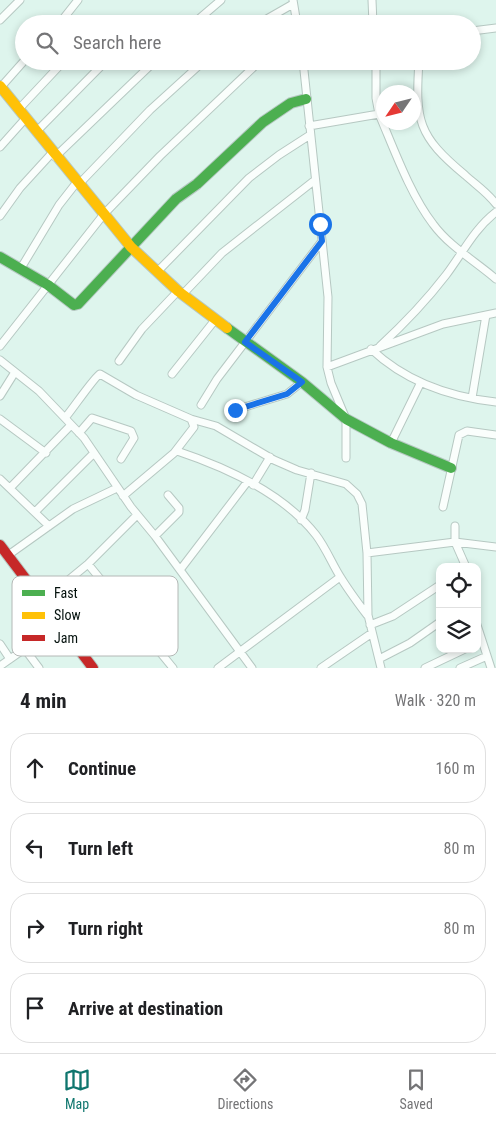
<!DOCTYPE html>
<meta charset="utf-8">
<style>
:root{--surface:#fff;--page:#f2f2f2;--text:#202124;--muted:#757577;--line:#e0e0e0;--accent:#0f766e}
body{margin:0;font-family:"Roboto Condensed",sans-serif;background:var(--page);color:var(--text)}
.controls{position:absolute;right:15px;bottom:15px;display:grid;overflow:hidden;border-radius:10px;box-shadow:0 2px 8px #0003}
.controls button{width:45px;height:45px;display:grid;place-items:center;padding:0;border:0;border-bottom:1px solid var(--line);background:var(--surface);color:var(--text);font:25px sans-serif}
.compass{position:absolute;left:376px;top:85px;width:45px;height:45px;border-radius:50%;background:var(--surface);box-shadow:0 2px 8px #0003;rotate:235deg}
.stop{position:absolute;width:15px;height:15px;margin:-11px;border:4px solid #1a73e8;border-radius:50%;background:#fff}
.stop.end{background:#1a73e8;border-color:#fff;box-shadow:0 1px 5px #0008}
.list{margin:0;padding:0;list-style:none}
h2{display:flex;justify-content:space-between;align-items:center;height:65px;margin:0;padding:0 20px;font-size:21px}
h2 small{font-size:16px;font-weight:400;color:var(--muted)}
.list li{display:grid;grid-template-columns:32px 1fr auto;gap:15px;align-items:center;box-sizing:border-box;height:70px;margin:0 10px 10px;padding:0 10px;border:1px solid var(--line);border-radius:20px}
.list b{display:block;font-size:19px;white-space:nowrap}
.list em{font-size:16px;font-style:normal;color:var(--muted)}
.icon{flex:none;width:28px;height:28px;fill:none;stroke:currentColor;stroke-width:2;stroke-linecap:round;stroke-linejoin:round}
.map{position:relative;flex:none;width:496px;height:668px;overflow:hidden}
.search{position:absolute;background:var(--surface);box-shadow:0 2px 8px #0003;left:15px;right:15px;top:15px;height:55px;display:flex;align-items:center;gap:12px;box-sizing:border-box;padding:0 18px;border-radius:28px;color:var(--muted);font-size:19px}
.sheet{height:385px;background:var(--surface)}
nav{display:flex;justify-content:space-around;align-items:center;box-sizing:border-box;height:70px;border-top:1px solid var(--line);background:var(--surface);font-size:14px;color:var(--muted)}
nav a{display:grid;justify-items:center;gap:2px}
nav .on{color:var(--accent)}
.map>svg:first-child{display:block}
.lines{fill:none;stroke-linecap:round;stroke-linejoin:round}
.street-casing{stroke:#b6c8c2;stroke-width:9}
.fast-casing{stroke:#b6c8c2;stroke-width:12}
.slow-casing{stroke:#b6c8c2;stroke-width:12}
.jam-casing{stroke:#b6c8c2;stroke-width:12}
.street{stroke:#fafefc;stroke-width:7}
.fast{stroke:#4caf50;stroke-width:10}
.slow{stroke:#ffc107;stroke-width:10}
.jam{stroke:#c62828;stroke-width:10}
.route{stroke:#1a73e8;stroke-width:6}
.key{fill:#fff;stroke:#b4b8b6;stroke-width:1}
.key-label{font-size:14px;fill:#04110d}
</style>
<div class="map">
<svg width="496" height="668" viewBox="0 0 496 668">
<rect width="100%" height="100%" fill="#def5ed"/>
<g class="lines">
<defs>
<path id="street" d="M 293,0 L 297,24
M 372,0 L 373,24
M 0,20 L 20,0
M 59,24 L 78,0
M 193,24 L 221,0
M 258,24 L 293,4
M 472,31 L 496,28
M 303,61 L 328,297 L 327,367 L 331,383 L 346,419 L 346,458
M 376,61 L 376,98 L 379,114 C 394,149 410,194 433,224 C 449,246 475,261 496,279
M 419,61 C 415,121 418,136 465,175 C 476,185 487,192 496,204
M 1,87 L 24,61
M 18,110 L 64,61
M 309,126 L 379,114
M 36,132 L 106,61
M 0,147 L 25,119
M 55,157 L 155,61
M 79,184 L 150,110 L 204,61
M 0,216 L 20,188 L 52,153
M 21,268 L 59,205 L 77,182
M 157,272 L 249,178 L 279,155 L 310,135
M 183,294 L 222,253 L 315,180
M 0,346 L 104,214 L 160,156 L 260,61
M 380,346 C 404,324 426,301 446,275 C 462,254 474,229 496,212
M 371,349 C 405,381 450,397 496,402
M 0,360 L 39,391 L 84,438 L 131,507 L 155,536 L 252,668
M 119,361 L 142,329 L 178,291
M 327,367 L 443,324 L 496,313
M 172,374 L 215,320
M 0,396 L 15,372
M 472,398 L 486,315
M 201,405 L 217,379 L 322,241
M 235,410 L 287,394 L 302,382
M 65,418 C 72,410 95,376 100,374 L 136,395 L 191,419 L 194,427 L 174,453 L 123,496
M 0,419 L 46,453
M 191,419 L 216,426 L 274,460 L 297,470 L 346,484 L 357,494 L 362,504 L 367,553 L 368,615 L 381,668
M 79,433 L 92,418 L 131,431 L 134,438 L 121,459
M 391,443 L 420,384
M 177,451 C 225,467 284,494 316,535 C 326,548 332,564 341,578 C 349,591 358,603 367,615
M 0,479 L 49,526
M 253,485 L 270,457
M 10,488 L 71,425
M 443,507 L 459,435 L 467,431 L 496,435
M 35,512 L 94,453
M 301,520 L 305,510 L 311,473
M 455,526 L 455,542 L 466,567
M 155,536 L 179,512 L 179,508 L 168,495
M 367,553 L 455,542 L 496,547
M 7,556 L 73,509 L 117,488
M 88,564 L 173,668
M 180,570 L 248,481
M 43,601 L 88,564 L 137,515
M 370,625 L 393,616 L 440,585
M 477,625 L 491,668
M 0,644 L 10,659
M 24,648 L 39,668
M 379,659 L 410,643 L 440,622
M 0,666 L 60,624
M 218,668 L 340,577
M 321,668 L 372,633
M 425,668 L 465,649
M 460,668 L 487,656"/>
<path id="fast" d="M 0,257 L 48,285 L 74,305 L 78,304 L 176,199 L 197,184 L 263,122 L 291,103 L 306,99
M 227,328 L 302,382 L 346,419 L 391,443 L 451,468"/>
<path id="slow" d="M 0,86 L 131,247 L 178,291 L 227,328"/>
<path id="jam" d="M 0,545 L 93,668"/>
</defs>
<use href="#street" class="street-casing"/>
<use href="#fast" class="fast-casing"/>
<use href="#slow" class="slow-casing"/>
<use href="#jam" class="jam-casing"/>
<use href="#street" class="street"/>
<use href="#fast" class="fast"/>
<use href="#slow" class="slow"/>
<use href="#jam" class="jam"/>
</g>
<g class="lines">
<path class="route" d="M 235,410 L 287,394 L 302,382 L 245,342 L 322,241 L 320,224"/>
</g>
<rect x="12" y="576" width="166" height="80" rx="8" class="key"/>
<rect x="22" y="590" width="23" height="6" fill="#4caf50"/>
<rect x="22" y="612" width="23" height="7" fill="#ffc107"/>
<rect x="22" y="635" width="23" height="6" fill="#c62828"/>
<g class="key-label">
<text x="54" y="598">Fast</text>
<text x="54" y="620">Slow</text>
<text x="54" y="643">Jam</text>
</g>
</svg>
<div class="controls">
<button><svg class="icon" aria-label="locate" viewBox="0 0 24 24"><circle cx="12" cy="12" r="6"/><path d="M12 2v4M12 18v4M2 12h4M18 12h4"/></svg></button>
<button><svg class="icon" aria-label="layers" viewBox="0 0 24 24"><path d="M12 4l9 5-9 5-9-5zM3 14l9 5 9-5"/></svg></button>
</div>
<svg class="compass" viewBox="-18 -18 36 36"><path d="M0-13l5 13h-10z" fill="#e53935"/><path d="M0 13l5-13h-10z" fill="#757577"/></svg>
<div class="stop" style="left:320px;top:224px"></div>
<div class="stop end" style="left:235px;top:410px"></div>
<div class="search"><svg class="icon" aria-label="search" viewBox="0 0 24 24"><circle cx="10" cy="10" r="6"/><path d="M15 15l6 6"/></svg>Search here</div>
</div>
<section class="sheet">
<h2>4 min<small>Walk · 320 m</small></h2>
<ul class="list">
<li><svg class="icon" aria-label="ahead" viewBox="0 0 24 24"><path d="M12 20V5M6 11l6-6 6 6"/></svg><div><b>Continue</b></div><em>160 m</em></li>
<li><svg class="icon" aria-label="left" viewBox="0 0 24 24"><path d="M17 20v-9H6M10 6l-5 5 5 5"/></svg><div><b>Turn left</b></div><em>80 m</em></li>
<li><svg class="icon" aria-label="right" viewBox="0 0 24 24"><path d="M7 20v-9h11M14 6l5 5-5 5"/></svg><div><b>Turn right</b></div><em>80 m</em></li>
<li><svg class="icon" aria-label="arrive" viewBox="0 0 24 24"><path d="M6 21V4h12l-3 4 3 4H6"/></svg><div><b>Arrive at destination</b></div></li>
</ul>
</section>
<nav>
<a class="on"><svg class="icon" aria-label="map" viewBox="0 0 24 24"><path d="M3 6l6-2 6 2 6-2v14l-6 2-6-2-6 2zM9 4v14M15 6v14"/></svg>Map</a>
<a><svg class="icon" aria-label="directions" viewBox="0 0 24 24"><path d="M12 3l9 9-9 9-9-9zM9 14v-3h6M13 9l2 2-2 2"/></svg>Directions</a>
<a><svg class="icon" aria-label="saved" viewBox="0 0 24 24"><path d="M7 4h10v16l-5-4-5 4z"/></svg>Saved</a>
</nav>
